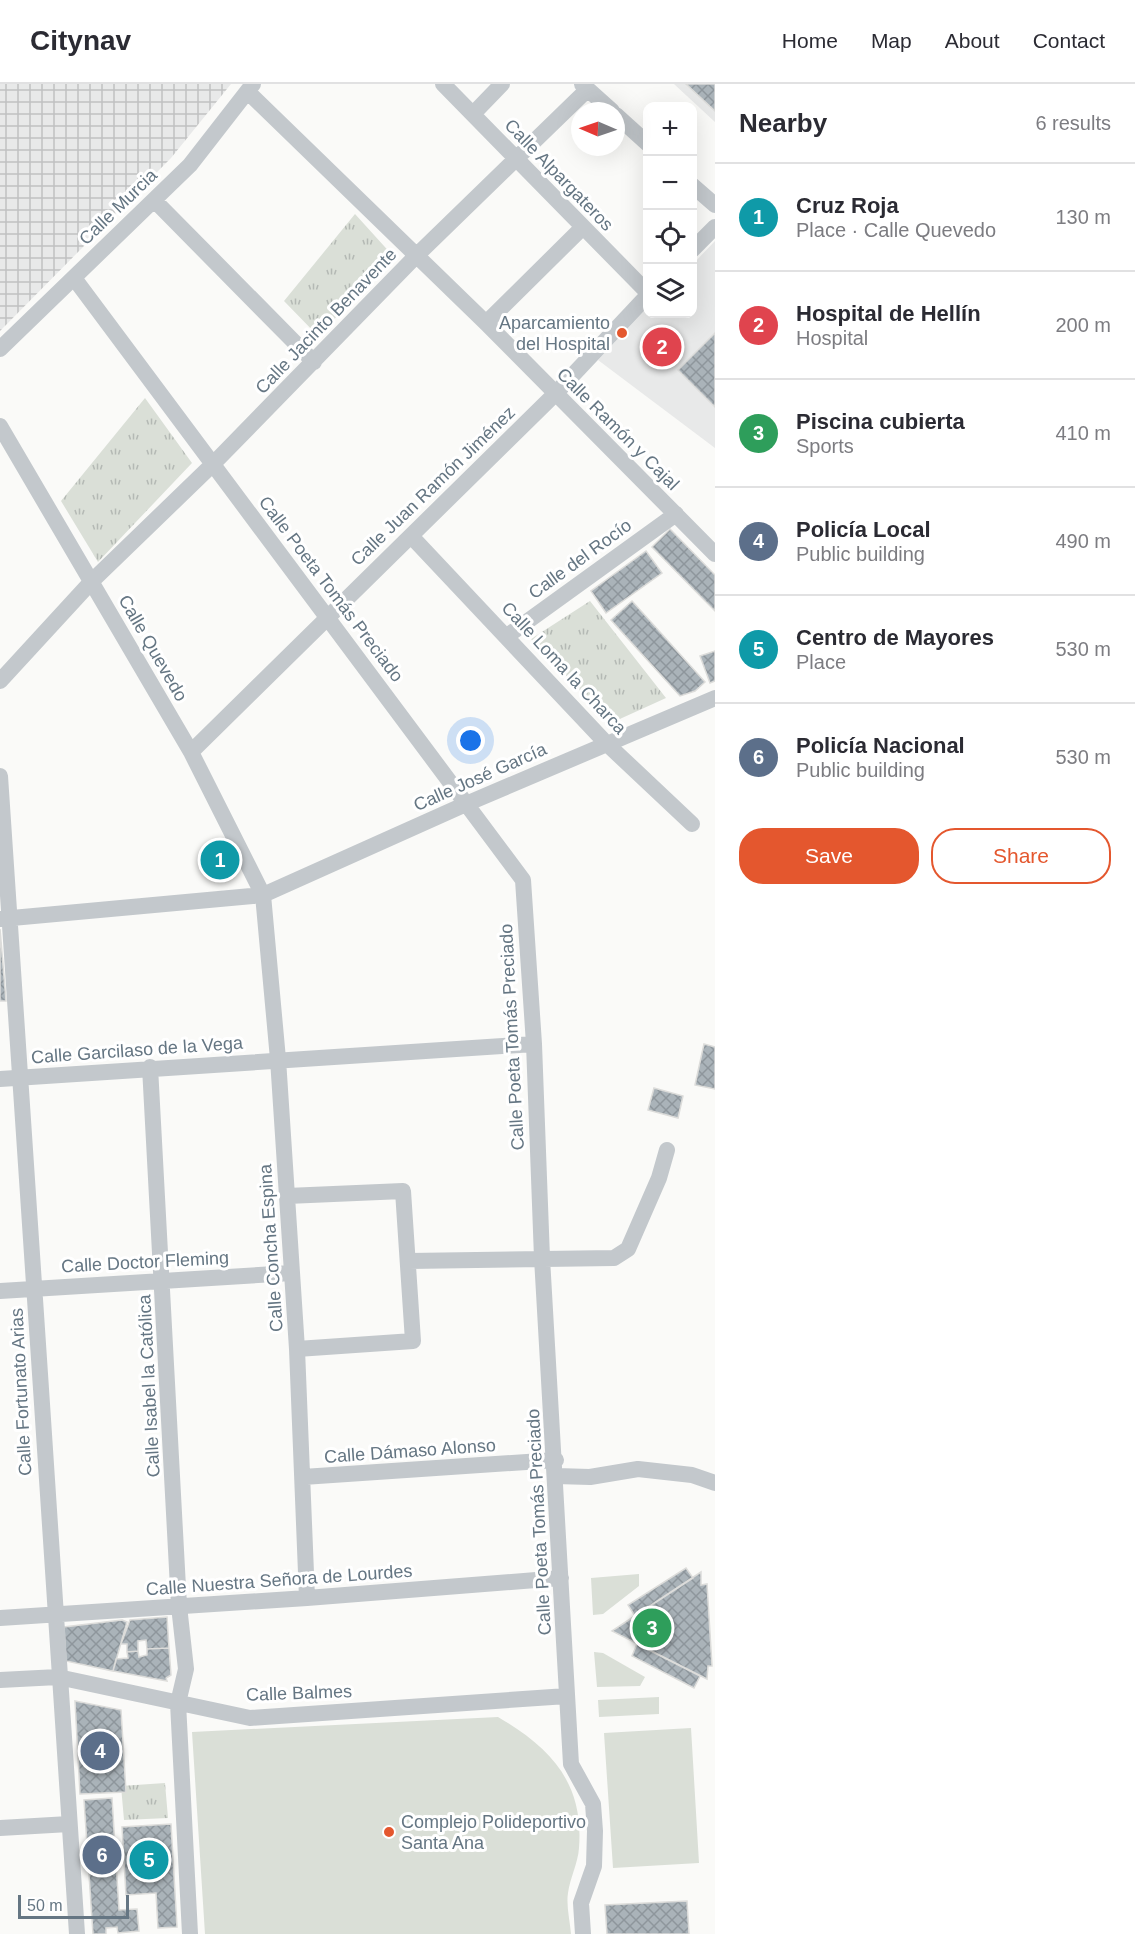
<!DOCTYPE html>
<meta charset="utf-8">
<style>
:root{--surface:#fff;--page:#f7f7f7;--text:#2b2b33;--muted:#7c7c81;--line:#e1e1e2;--accent:#e4572e}
body{margin:0;font-family:Helvetica,sans-serif;background:var(--page);color:var(--text)}
.controls{position:absolute;right:18px;top:18px;display:grid;overflow:hidden;border-radius:12px;box-shadow:0 6px 24px #0002}
.controls button{width:54px;height:54px;display:grid;place-items:center;padding:0;border:0;border-bottom:2px solid var(--line);background:var(--surface);color:var(--text);font:30px sans-serif}
.compass{position:absolute;left:571px;top:18px;width:54px;height:54px;border-radius:50%;background:var(--surface);box-shadow:0 6px 24px #0002;rotate:272deg}
.scale{position:absolute;left:18px;bottom:15px;width:111px;box-sizing:border-box;padding-left:6px;border:3px solid #657683;border-top:0;font-size:16px;line-height:21px;white-space:nowrap;color:#657683;-webkit-text-stroke:4px #fff;paint-order:stroke}
.you{position:absolute;left:471px;top:657px;width:21px;height:21px;margin:-15px;border:4px solid #fff;border-radius:50%;background:#1a73e8;box-shadow:0 0 0 9px #1a73e833}
.badge{display:grid;place-items:center;width:39px;height:39px;border-radius:50%;background:var(--accent);color:#fff;font-size:20px;font-weight:700}
.pin{position:absolute;translate:-50% -50%;border:3px solid #fff;box-shadow:0 2px 6px #0006}
.list{margin:0;padding:0;list-style:none}
h2{display:flex;justify-content:space-between;align-items:center;height:78px;margin:0;padding:0 24px;font-size:26px}
h2 small{font-size:20px;font-weight:400;color:var(--muted)}
.list li{display:grid;grid-template-columns:39px 1fr auto;gap:18px;align-items:center;box-sizing:border-box;height:108px;padding:0 24px;border-top:2px solid var(--line)}
.list b{display:block;font-size:22px;white-space:nowrap}
.list p{margin:0;font-size:20px;white-space:nowrap;color:var(--muted)}
.list em{font-size:20px;font-style:normal;color:var(--muted)}
.actions{display:flex;gap:12px;padding:18px 24px}
.actions a{flex:1;padding:14px 0;border:2px solid var(--accent);border-radius:24px;text-align:center;font-size:21px;color:var(--accent)}
.actions .main{background:var(--accent);color:#fff}
.icon{flex:none;width:33px;height:33px;fill:none;stroke:currentColor;stroke-width:2;stroke-linecap:round;stroke-linejoin:round}
.map{position:relative;flex:none;width:715px;height:1850px;overflow:hidden}
header{display:flex;align-items:center;gap:36px;box-sizing:border-box;height:84px;padding:0 30px;background:var(--surface);border-bottom:2px solid var(--line)}
header strong{font-size:28px}
nav{display:flex;gap:33px;margin-inline-start:auto;font-size:21px}
main{display:flex}
aside{flex:1;background:var(--surface)}
.map>svg:first-child{display:block}
.built{fill:#e8e9e9}
.industrial{fill:url(#industrial-grid)}
.grass{fill:#dadfd7}
.park{fill:url(#park-tufts)}
.building{fill:url(#building-cross-hatch);stroke:#dcdcda;stroke-width:1.5}
.lines{fill:none;stroke-linecap:round;stroke-linejoin:round}
.minor{stroke:#c3c8cc;stroke-width:16}
.poi-dot{fill:#e4572e;stroke:#fff;stroke-width:2}
.labels{text-anchor:middle;dominant-baseline:central;stroke-width:6;stroke-linejoin:round;paint-order:stroke}
.street-label{font-size:18px;fill:#657683;stroke:#fff}
.poi-label{font-size:18px;fill:#657683;stroke:#fff;text-anchor:end}
</style>
<header>
<strong>Citynav</strong>
<nav><a>Home</a><a>Map</a><a>About</a><a>Contact</a></nav>
</header>
<main>
<div class="map">
<svg width="715" height="1850" viewBox="0 0 715 1850">
<defs>
<pattern id="industrial-grid" width="8" height="8" patternUnits="userSpaceOnUse" patternTransform="scale(1.5)"><rect width="8" height="8" fill="#e8e9e9"/><path d="M0 4h8M4 0v8" fill="none" stroke="#c0c1c2"/></pattern>
<pattern id="park-tufts" width="24" height="20" patternUnits="userSpaceOnUse" patternTransform="scale(1.5)"><rect width="24" height="20" fill="#dadfd7"/><path d="M3 7l-1-3M5 7V3M7 7l1-3M15 17l-1-3M17 17v-4M19 17l1-3" fill="none" stroke="#b4b9b4"/></pattern>
<pattern id="building-cross-hatch" width="8" height="8" patternUnits="userSpaceOnUse" patternTransform="scale(1.5)"><rect width="8" height="8" fill="#aab3b9"/><path d="M0 0l8 8M0 8l8-8" fill="none" stroke="#8e969c"/></pattern>
</defs>
<rect width="100%" height="100%" fill="#fafaf8"/>
<path class="built" d="M 674,0 L 715,0 L 715,38 Z
M 715,157 L 715,364 L 598,276 L 647,224 L 648,230 L 692,230 L 693,180 Z"/>
<path class="industrial" d="M 0,0 L 231,0 L 171,74 L 0,247 Z"/>
<path class="grass" d="M 639,1490 L 639,1502 L 603,1530 L 593,1531 L 591,1494 Z
M 594,1568 L 603,1569 L 645,1593 L 640,1602 L 597,1603 Z
M 659,1613 L 659,1630 L 599,1633 L 598,1616 Z
M 498,1633 C 551,1664 584,1699 579,1764 C 578,1779 570,1794 568,1809 C 566,1822 570,1837 571,1850 L 205,1850 L 192,1648 Z
M 691,1644 L 699,1779 L 613,1784 L 604,1649 Z"/>
<path class="park" d="M 355,130 L 394,173 L 318,252 L 284,217 Z
M 145,314 L 192,379 L 98,478 L 61,417 Z
M 590,517 L 666,614 L 611,639 L 531,555 Z
M 165,1699 L 168,1734 L 124,1736 L 121,1702 Z"/>
<path class="building" d="M 686,0 L 715,0 L 715,27 Z
M 715,249 L 715,323 L 678,286 Z
M 670,445 L 715,491 L 715,527 L 652,463 Z
M 646,467 L 662,489 L 606,529 L 591,507 Z
M 632,517 L 705,598 L 695,607 L 680,612 L 611,536 Z
M 715,567 L 715,597 L 710,599 L 700,572 Z
M 231,759 L 241,778 L 210,794 L 200,775 Z
M 0,845 L 6,917 L 0,917 Z
M 704,960 L 715,963 L 715,1005 L 695,1001 Z
M 654,1004 L 683,1012 L 678,1034 L 648,1026 Z
M 686,1484 L 693,1494 L 635,1532 L 628,1521 Z
M 701,1488 L 701,1501 L 707,1500 L 712,1582 L 708,1582 L 707,1595 L 612,1547 Z
M 167,1533 L 169,1564 L 147,1565 L 146,1556 L 138,1557 L 138,1567 L 127,1568 L 127,1560 L 121,1560 L 130,1536 Z
M 122,1536 L 127,1538 L 113,1587 L 66,1577 L 64,1543 Z
M 637,1560 L 700,1592 L 694,1604 L 632,1572 Z
M 169,1564 L 171,1591 L 166,1594 L 167,1597 L 113,1587 L 116,1575 L 128,1574 L 127,1568 L 138,1567 L 139,1573 L 147,1571 L 147,1565 Z
M 75,1617 L 121,1626 L 126,1708 L 80,1710 Z
M 112,1714 L 119,1826 L 137,1825 L 139,1847 L 118,1849 L 117,1843 L 106,1844 L 106,1850 L 93,1850 L 84,1716 Z
M 171,1740 L 177,1843 L 158,1844 L 156,1809 L 126,1811 L 122,1743 Z
M 687,1817 L 689,1850 L 607,1850 L 605,1821 Z"/>
<g class="lines">
<path class="minor" d="M 443,0 L 648,209
M 582,0 L 612,27
M 248,8 L 486,239 L 715,470
M 473,30 L 502,0
M 616,31 L 648,60
M 692,101 L 715,121
M 154,116 L 314,278
M 692,166 L 715,143
M 74,194 L 523,796 L 534,960 L 542,1174 L 571,1680 L 593,1720 L 595,1747 L 594,1782 L 581,1819 L 583,1850
M 486,239 L 582,144
M 0,265 L 190,81 L 253,0
M 0,342 L 191,668 L 263,811 L 278,975 L 297,1265 L 307,1514
M 411,452 L 606,659 L 692,740
M 507,552 L 676,430
M 0,597 L 92,497 L 213,380 L 417,171 L 588,5
M 191,668 L 555,310 L 648,211
M 0,692 C 29,1078 49,1464 77,1850
M 1,835 L 263,811 L 466,720 L 715,614
M 150,983 L 179,1522 L 186,1585 L 178,1619 L 190,1850
M 0,995 L 534,960
M 287,1112 L 403,1107 L 413,1257 L 297,1265
M 409,1177 L 614,1174 L 628,1165 L 659,1094 L 667,1066
M 0,1207 L 292,1189
M 556,1392 L 590,1393 L 638,1385 L 692,1391 L 715,1399
M 303,1393 L 556,1376
M 0,1534 L 307,1514 L 561,1494
M 0,1596 L 58,1593 L 250,1634 L 567,1612
M 0,1744 L 69,1740"/>
</g>
<g class="poi-dot">
<circle cx="622" cy="249" r="6"/>
<circle cx="389" cy="1748" r="6"/>
</g>
<g class="labels">
<g class="street-label">
<text transform="translate(559 91) rotate(46)">Calle Alpargateros</text>
<text transform="translate(118 123) rotate(-44)">Calle Murcia</text>
<text transform="translate(326 237) rotate(-46)">Calle Jacinto Benavente</text>
<text transform="translate(618 345) rotate(45)">Calle Ramón y Cajal</text>
<text transform="translate(433 402) rotate(-44)">Calle Juan Ramón Jiménez</text>
<text transform="translate(580 475) rotate(-36)">Calle del Rocío</text>
<text transform="translate(331 505) rotate(53)">Calle Poeta Tomás Preciado</text>
<text transform="translate(153 564) rotate(60)">Calle Quevedo</text>
<text transform="translate(564 584) rotate(47)">Calle Loma la Charca</text>
<text transform="translate(480 693) rotate(-24)">Calle José García</text>
<text transform="translate(512 953) rotate(-93)">Calle Poeta Tomás Preciado</text>
<text transform="translate(137 966) rotate(-4)">Calle Garcilaso de la Vega</text>
<text transform="translate(271 1164) rotate(-94)">Calle Concha Espina</text>
<text transform="translate(145 1178) rotate(-3)">Calle Doctor Fleming</text>
<text transform="translate(149 1302) rotate(-93)">Calle Isabel la Católica</text>
<text transform="translate(21 1308) rotate(-93)">Calle Fortunato Arias</text>
<text transform="translate(410 1367) rotate(-4)">Calle Dámaso Alonso</text>
<text transform="translate(539 1438) rotate(-93)">Calle Poeta Tomás Preciado</text>
<text transform="translate(279 1496) rotate(-4)">Calle Nuestra Señora de Lourdes</text>
<text transform="translate(299 1609) rotate(-2)">Calle Balmes</text>
</g>
<g class="poi-label">
<text x="610" y="239">Aparcamiento<tspan x="610" dy="21">del Hospital</tspan></text>
<text x="401" y="1738" text-anchor="start">Complejo Polideportivo<tspan x="401" dy="21">Santa Ana</tspan></text>
</g>
</g>
</svg>
<div class="controls">
<button>+</button>
<button>−</button>
<button><svg class="icon" aria-label="locate" viewBox="0 0 24 24"><circle cx="12" cy="12" r="6"/><path d="M12 2v4M12 18v4M2 12h4M18 12h4"/></svg></button>
<button><svg class="icon" aria-label="layers" viewBox="0 0 24 24"><path d="M12 4l9 5-9 5-9-5zM3 14l9 5 9-5"/></svg></button>
</div>
<svg class="compass" viewBox="-18 -18 36 36"><path d="M0-13l5 13h-10z" fill="#e53935"/><path d="M0 13l5-13h-10z" fill="#7c7c81"/></svg>
<div class="scale">50 m</div>
<div class="you"></div>
<div class="pin badge" style="left:220px;top:776px;background:#0f9aa8">1</div>
<div class="pin badge" style="left:662px;top:263px;background:#e0444e">2</div>
<div class="pin badge" style="left:652px;top:1544px;background:#2e9e5b">3</div>
<div class="pin badge" style="left:100px;top:1667px;background:#5c6f8a">4</div>
<div class="pin badge" style="left:149px;top:1776px;background:#0f9aa8">5</div>
<div class="pin badge" style="left:102px;top:1771px;background:#5c6f8a">6</div>
</div>
<aside>
<h2>Nearby<small>6 results</small></h2>
<ul class="list">
<li><span class="badge" style="background:#0f9aa8">1</span><div><b>Cruz Roja</b><p>Place · Calle Quevedo</p></div><em>130 m</em></li>
<li><span class="badge" style="background:#e0444e">2</span><div><b>Hospital de Hellín</b><p>Hospital</p></div><em>200 m</em></li>
<li><span class="badge" style="background:#2e9e5b">3</span><div><b>Piscina cubierta</b><p>Sports</p></div><em>410 m</em></li>
<li><span class="badge" style="background:#5c6f8a">4</span><div><b>Policía Local</b><p>Public building</p></div><em>490 m</em></li>
<li><span class="badge" style="background:#0f9aa8">5</span><div><b>Centro de Mayores</b><p>Place</p></div><em>530 m</em></li>
<li><span class="badge" style="background:#5c6f8a">6</span><div><b>Policía Nacional</b><p>Public building</p></div><em>530 m</em></li>
</ul>
<div class="actions"><a class="main">Save</a><a>Share</a></div>
</aside>
</main>
